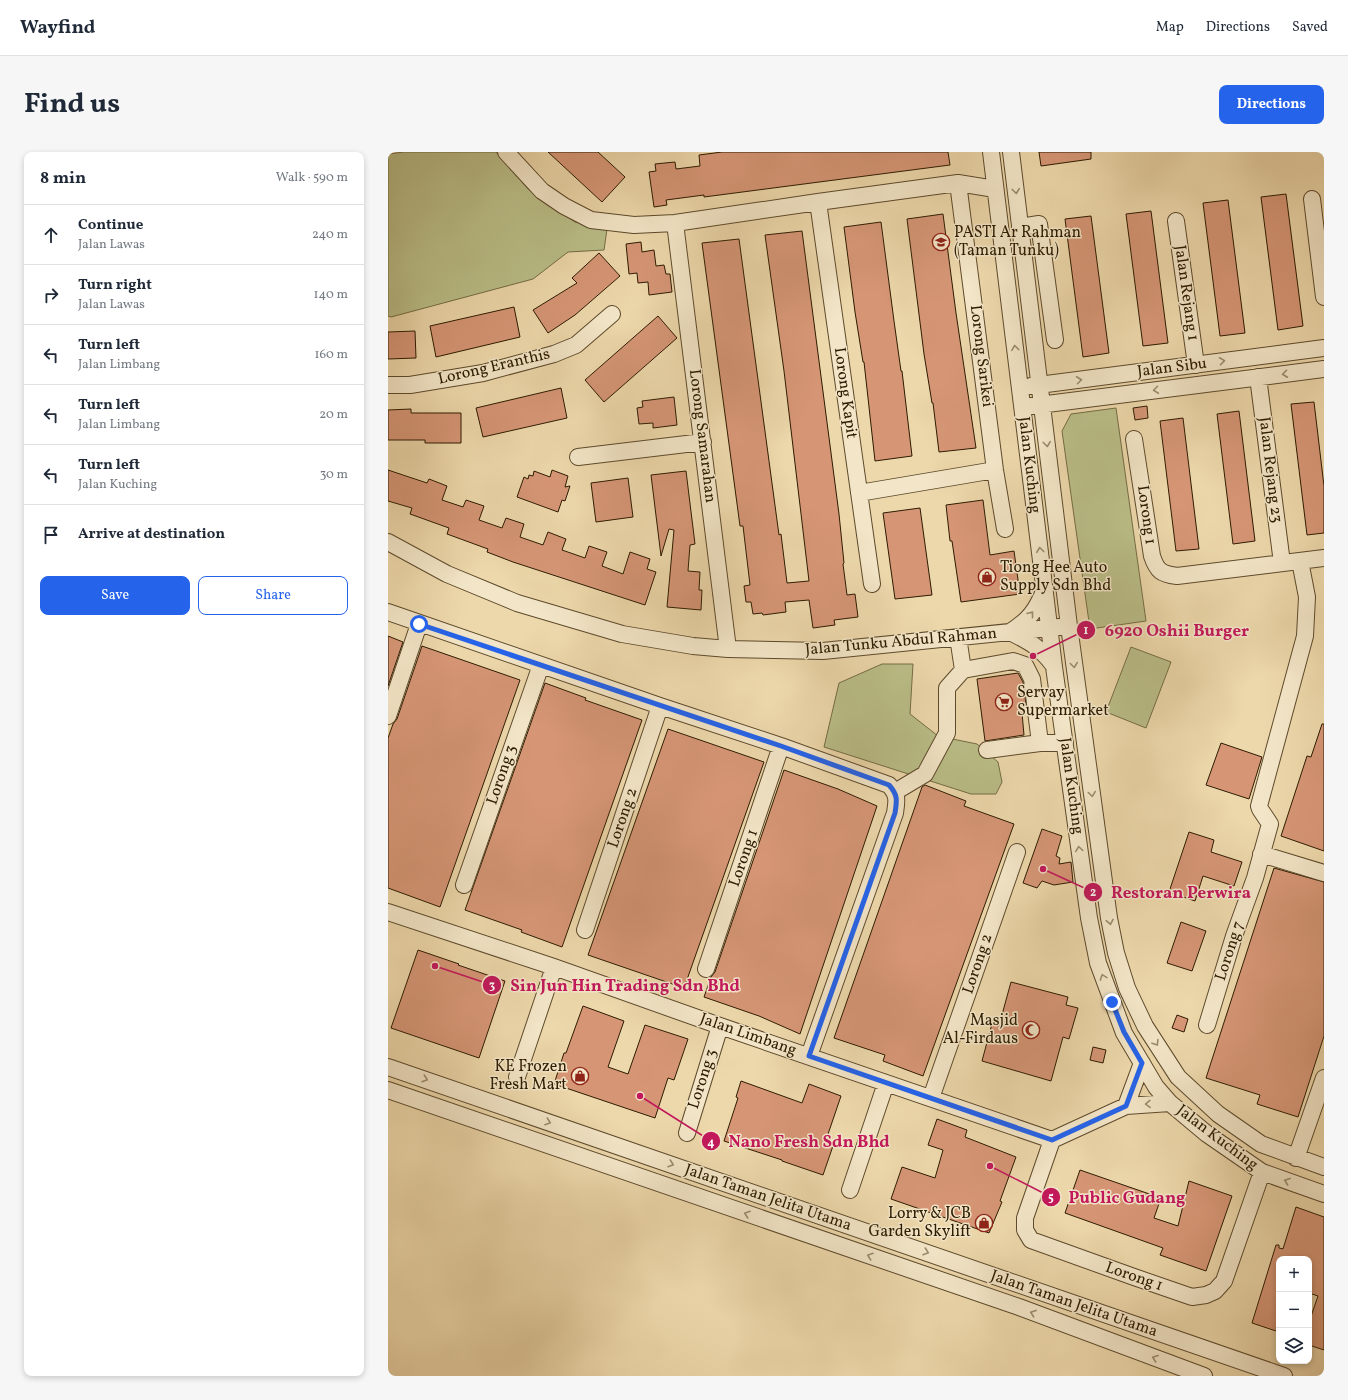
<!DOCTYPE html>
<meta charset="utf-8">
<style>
:root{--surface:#fff;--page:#f6f6f7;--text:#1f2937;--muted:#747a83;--line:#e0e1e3;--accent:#2563eb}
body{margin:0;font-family:Vollkorn,serif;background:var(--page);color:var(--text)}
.controls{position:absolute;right:12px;bottom:12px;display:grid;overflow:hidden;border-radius:8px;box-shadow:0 2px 6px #0003}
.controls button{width:36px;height:36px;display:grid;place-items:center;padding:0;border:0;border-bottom:1px solid var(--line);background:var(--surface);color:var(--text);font:20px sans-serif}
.stop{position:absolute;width:12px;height:12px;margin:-9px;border:3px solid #2563eb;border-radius:50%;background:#fff}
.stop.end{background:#2563eb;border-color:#fff;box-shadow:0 1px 4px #0008}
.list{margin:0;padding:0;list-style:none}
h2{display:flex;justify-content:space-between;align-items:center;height:52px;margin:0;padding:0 16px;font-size:17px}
h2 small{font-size:13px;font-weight:400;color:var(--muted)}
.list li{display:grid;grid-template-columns:26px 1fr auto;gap:12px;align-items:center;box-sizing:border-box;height:60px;padding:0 16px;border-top:1px solid var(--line)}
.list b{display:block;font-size:15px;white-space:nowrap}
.list p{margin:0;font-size:13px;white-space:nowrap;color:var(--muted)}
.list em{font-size:13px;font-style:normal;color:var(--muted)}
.actions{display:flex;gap:8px;padding:12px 16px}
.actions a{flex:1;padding:9px 0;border:1px solid var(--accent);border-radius:8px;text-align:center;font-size:14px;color:var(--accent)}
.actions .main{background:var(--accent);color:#fff}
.icon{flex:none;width:22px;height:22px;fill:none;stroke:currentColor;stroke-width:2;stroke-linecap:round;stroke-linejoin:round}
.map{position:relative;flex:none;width:936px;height:1224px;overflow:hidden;border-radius:8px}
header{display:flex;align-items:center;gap:24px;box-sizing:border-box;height:56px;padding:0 20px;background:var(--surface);border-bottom:1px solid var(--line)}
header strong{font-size:19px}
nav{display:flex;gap:22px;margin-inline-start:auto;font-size:14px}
.intro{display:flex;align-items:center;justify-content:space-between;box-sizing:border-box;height:96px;padding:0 24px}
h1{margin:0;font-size:28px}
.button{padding:10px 18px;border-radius:8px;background:var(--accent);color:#fff;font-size:14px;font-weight:700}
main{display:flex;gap:24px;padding:0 24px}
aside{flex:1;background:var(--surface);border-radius:8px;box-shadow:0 2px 6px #0003}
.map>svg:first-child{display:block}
.green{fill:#babe88;stroke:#746c44}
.building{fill:#d69676;stroke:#2d1b01}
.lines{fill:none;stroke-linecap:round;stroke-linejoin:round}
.minor-casing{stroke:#5d4a2c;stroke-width:18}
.minor{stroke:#f3e6c8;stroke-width:16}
.oneway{stroke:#9a8b6e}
.route{stroke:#2563eb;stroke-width:5}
.labels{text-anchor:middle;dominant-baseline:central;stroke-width:3;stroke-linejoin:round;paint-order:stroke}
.poi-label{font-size:16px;fill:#2d1b01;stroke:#f3e6c8;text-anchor:start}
.street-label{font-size:16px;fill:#2d1b01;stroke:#f3e6c8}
.leader{fill:none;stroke:#c2185b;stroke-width:1.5}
.callout-dot{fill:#c2185b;stroke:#f3e6c8;stroke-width:1.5}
.mark-label{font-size:12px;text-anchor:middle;font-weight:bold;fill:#fff}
.callout-label{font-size:17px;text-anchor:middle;font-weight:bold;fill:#c2185b;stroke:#f3e6c8;stroke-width:3;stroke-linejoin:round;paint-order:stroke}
</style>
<header>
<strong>Wayfind</strong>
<nav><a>Map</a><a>Directions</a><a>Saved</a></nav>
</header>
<div class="intro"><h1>Find us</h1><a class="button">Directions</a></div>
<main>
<aside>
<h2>8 min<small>Walk · 590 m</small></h2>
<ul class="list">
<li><svg class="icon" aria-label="ahead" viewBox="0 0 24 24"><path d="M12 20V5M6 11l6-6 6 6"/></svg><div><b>Continue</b><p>Jalan Lawas</p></div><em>240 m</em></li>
<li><svg class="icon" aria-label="right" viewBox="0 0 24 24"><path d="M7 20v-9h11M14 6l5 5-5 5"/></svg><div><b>Turn right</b><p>Jalan Lawas</p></div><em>140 m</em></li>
<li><svg class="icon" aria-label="left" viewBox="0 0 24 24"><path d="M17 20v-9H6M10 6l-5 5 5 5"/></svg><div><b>Turn left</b><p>Jalan Limbang</p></div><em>160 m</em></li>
<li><svg class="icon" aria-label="left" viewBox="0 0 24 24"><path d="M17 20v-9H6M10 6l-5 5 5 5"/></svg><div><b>Turn left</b><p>Jalan Limbang</p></div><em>20 m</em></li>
<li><svg class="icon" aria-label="left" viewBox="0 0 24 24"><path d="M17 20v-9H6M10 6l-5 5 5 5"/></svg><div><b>Turn left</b><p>Jalan Kuching</p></div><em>30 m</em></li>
<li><svg class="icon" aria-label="arrive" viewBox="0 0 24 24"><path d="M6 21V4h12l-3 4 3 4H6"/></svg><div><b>Arrive at destination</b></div></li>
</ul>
<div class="actions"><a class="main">Save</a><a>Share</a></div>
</aside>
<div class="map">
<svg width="936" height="1224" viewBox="0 0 936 1224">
<rect width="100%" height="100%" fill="#edd8ab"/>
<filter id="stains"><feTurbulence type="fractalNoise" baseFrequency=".005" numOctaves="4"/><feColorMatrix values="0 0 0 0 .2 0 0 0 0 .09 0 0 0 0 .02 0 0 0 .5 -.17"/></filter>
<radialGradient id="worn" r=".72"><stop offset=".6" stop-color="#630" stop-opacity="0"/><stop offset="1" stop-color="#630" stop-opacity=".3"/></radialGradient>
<path class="green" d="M 16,0 L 108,0 L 140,37 L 187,70 L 219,77 L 216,98 L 180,100 L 145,127 L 3,165 L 0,164 L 0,2 Z
M 728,256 L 758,469 L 702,477 L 674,279 L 683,262 Z
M 743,495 L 783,510 L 758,576 L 718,560 Z
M 494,512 L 525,512 L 522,562 L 550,584 L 589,592 L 610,610 L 614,630 L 608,642 L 583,642 L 436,595 L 451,531 Z"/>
<path class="building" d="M 160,0 L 210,0 L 237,25 L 214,50 Z
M 334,0 L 560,0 L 562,13 L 316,45 L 316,43 L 278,48 L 279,53 L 266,55 L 261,20 L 268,19 L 267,12 L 287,10 L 288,17 L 312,14 L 311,3 Z
M 651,0 L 703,0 L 703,7 L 653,14 Z
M 898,42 L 915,174 L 890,178 L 873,45 Z
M 840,48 L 857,181 L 832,184 L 815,51 Z
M 763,59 L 780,191 L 755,194 L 738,62 Z
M 555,62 L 568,161 L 588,296 L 551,300 L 545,251 L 544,251 L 536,202 L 519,67 Z
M 703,64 L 721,201 L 695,205 L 677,67 Z
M 493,70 L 506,169 L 513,219 L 514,219 L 524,304 L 487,309 L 476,210 L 475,210 L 467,160 L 456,75 Z
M 414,79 L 451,362 L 456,411 L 455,412 L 459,443 L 467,442 L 470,465 L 446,468 L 447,473 L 425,476 L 421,448 L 397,450 L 398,460 L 375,463 L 374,461 L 365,462 L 363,450 L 358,450 L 356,434 L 362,433 L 355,374 L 352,374 L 314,91 L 351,87 L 391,383 L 393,382 L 399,431 L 421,429 L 396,219 L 377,83 Z
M 253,90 L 254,100 L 266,98 L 268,114 L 276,113 L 278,122 L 282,122 L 284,140 L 261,143 L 260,130 L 250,131 L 249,121 L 241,122 L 238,92 Z
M 211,101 L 232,124 L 187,163 L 160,181 L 145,158 L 189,131 L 184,126 Z
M 126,155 L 132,185 L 48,205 L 42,174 Z
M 270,164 L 289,186 L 216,250 L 197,228 Z
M 27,179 L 28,206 L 0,207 L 0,180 Z
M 173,236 L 179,266 L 95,285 L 88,256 Z
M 286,245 L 289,273 L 265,276 L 265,271 L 251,272 L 249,256 L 255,255 L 254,249 Z
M 926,250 L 936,334 L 936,381 L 919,383 L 903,252 Z
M 759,254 L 760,266 L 747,268 L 745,256 Z
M 23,257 L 23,261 L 73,261 L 73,291 L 37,291 L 37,288 L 0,288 L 0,258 Z
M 851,259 L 867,389 L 845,392 L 829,262 Z
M 795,266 L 811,397 L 788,399 L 772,269 Z
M 0,318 L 39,331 L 41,327 L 59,334 L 54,348 L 75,355 L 78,348 L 96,354 L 91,368 L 114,376 L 118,366 L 136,372 L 132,385 L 155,393 L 160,380 L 178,387 L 174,398 L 197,406 L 201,394 L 219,400 L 214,414 L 235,422 L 242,400 L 262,407 L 259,417 L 268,420 L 257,453 L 125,410 L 99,400 L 100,397 L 59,382 L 61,376 L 22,362 L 24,356 L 0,349 Z
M 164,318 L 180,324 L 177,335 L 182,334 L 177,349 L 174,348 L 170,360 L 129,345 L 136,325 L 140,327 L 141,323 L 145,324 L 146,319 L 162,325 Z
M 298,319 L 307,392 L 302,393 L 300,419 L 312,420 L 311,438 L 314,438 L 313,458 L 279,455 L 286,378 L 281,377 L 273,404 L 263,323 Z
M 240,326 L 245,365 L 208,370 L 203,331 Z
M 595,348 L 602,403 L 626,399 L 632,442 L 573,450 L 564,389 L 562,389 L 558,353 Z
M 532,356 L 544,443 L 507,447 L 495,361 Z
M 0,484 L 15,490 L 0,534 Z
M 34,494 L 132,528 L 52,755 L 0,736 L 0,586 L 5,572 L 9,567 Z
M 630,521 L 635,530 L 639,560 L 634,561 L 636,583 L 597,589 L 589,527 Z
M 157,531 L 198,546 L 197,548 L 254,568 L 174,795 L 133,780 L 134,778 L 77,758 Z
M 934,572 L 936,572 L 936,699 L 893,684 L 919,604 L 923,605 Z
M 280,577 L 376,610 L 296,836 L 200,803 Z
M 833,591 L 874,605 L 861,647 L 818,633 Z
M 396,618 L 450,637 L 489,654 L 412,882 L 371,864 L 316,845 L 323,825 L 327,820 Z
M 537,633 L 578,649 L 576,654 L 626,672 L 535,924 L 495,909 L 497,903 L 446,886 L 534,635 Z
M 654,677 L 674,684 L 668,704 L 672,706 L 671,712 L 683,710 L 685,730 L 666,733 L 654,729 L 649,736 L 635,731 Z
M 801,680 L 826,688 L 823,700 L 854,710 L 846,734 L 815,724 L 807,749 L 781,740 Z
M 886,716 L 936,730 L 936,884 L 910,965 L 869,952 L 872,943 L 818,926 Z
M 793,770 L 818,779 L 804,819 L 779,811 Z
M 30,798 L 71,812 L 70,813 L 117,829 L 91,906 L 3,876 Z
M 623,830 L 680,845 L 678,853 L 690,856 L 681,887 L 675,885 L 663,929 L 594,909 L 605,868 L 612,870 Z
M 195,854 L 236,869 L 220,915 L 240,922 L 257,873 L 300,887 L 286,928 L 280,926 L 267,966 L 166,932 L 176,901 L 178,901 Z
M 789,863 L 800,867 L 796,880 L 784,876 Z
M 705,895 L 718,898 L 715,911 L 702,908 Z
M 353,929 L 414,951 L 421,932 L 453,944 L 438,988 L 446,991 L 435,1023 L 394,1009 L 394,1008 L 336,989 L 350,946 L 348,945 Z
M 549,967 L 579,978 L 577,985 L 628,1005 L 612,1049 L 614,1050 L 601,1081 L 503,1047 L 514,1015 L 547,1026 L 555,998 L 540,993 Z
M 692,1018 L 773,1046 L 766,1066 L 790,1074 L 801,1029 L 844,1044 L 818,1119 L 772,1103 L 775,1096 L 677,1061 Z
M 908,1055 L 936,1065 L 936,1198 L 921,1193 L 921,1170 L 930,1144 L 921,1141 L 921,1107 L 891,1107 L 891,1180 L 864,1171 L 888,1093 L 891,1093 L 891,1096 L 895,1097 Z"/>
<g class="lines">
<defs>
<path id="minor" d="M 118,0 L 154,39 L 176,54 L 203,68 L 246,73 L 287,71 L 430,50 L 570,31 L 607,37
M 603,0 L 666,515 L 701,766 L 710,811 L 736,881 L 768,935 L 782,951 L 819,982 L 874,1020 L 936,1042
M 623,0 L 681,474 L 721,766 L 728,801 L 739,836 L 757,874 L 790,925 L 830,962 L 873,992 L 936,1015
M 570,31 L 607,318 L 617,377
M 924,47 L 936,145
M 430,50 L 484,432
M 788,69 L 808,213
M 287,71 L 340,497
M 632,75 L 651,72 L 667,188
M 870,225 L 894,411
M 0,233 L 22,233 L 95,221 L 166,202 L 188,193 L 224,162
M 643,234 L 936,196
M 643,254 L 936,217
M 746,287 L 764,404 C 769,419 773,422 789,424 L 936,406
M 190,305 L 315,290
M 471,341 L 607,318
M 0,390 L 59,422 L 129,451 L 234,482 L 305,494 L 340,497 L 435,499 L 671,475
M 0,460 L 272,554 L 393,594 L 501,633 C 510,643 509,648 507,661 L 421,904
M 622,480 C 642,490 653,496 666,514
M 622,480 C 641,468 648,459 657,437
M 570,485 L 575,518
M 0,564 L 31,472
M 599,598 L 652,591
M 507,640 L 537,622 L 559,581 L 559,536 L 575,518 L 625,509 L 637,513 L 644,527 L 652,591 L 677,591
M 873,702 L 936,721
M 76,733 L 153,513
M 0,760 L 166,815 L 332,874 L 664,988 L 738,954 L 782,951
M 197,778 L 272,554
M 318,817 L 393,594
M 819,873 L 846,784 L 867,726 L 882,672 L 872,657 L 871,654 L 917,484 L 919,445 L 912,409
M 0,915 L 896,1224
M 129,925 L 166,815
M 0,938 L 631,1155 L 816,1224
M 543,946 L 629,700
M 738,954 L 754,911
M 299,981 L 332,874
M 664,988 L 637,1066 L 637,1078 L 643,1088 L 746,1125 L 804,1145 L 818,1143 L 827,1139 L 836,1129 L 874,1020
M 908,1006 L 936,926
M 462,1038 L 498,931"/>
</defs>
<use href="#minor" class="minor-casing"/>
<use href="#minor" class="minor"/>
</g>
<defs><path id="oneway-chevron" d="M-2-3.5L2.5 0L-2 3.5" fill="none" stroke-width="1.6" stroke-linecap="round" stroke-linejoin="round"/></defs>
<g class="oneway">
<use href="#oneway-chevron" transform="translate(628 39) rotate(83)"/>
<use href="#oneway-chevron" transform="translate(627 196) rotate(-97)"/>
<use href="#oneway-chevron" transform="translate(834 209) rotate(-8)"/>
<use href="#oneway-chevron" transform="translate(897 222) rotate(173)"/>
<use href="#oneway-chevron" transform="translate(691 228) rotate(-7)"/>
<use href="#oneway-chevron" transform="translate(768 238) rotate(173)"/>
<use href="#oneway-chevron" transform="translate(659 292) rotate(83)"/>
<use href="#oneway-chevron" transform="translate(652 398) rotate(-97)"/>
<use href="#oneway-chevron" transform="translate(643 462) rotate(-52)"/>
<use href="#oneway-chevron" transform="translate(686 513) rotate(82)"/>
<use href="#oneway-chevron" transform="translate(704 642) rotate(82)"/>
<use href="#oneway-chevron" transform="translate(691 697) rotate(-98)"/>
<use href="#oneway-chevron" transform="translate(722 770) rotate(79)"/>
<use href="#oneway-chevron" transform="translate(715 825) rotate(-110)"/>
<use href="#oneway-chevron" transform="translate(768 891) rotate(58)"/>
<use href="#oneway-chevron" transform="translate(37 927) rotate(19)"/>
<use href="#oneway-chevron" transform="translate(760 952) rotate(177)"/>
<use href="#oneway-chevron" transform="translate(160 970) rotate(19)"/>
<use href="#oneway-chevron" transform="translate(283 1012) rotate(19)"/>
<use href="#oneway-chevron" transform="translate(899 1029) rotate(-160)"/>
<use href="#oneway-chevron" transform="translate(359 1062) rotate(-161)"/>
<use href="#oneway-chevron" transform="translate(538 1100) rotate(19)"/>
<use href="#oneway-chevron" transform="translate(482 1104) rotate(-161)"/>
<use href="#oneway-chevron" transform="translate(645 1161) rotate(-160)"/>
<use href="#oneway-chevron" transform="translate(767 1206) rotate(-160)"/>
</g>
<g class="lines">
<path class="route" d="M 31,472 L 393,594 L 501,633 C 510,643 509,648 507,661 L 421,904 L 664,988 L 738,954 L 754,911 L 736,880 L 724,850"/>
</g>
<defs>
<symbol id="school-ring" viewBox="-11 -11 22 22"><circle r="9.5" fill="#f3e6c8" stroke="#8f2418" stroke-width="1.5"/><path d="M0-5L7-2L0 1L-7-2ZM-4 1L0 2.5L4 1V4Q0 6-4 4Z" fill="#8f2418"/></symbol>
<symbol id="shop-ring" viewBox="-11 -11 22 22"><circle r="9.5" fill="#f3e6c8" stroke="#8f2418" stroke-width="1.5"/><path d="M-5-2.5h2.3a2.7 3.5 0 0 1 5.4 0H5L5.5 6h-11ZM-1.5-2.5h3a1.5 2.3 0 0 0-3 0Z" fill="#8f2418"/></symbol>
<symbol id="supermarket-ring" viewBox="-11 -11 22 22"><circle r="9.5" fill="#f3e6c8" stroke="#8f2418" stroke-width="1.5"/><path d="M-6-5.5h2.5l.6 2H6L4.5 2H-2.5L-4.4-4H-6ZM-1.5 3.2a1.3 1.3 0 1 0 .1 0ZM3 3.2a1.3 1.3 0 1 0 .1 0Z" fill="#8f2418"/></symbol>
<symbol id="mosque-ring" viewBox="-11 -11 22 22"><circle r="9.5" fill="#f3e6c8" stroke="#8f2418" stroke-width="1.5"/><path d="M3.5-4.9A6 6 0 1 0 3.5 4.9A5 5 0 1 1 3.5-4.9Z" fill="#8f2418"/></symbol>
</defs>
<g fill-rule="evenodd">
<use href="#school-ring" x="543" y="80" width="20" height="20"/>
<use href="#shop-ring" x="589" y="415" width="20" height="20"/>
<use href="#supermarket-ring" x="606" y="540" width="20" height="20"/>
<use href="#mosque-ring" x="633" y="868" width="20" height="20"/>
<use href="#shop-ring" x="182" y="914" width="20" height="20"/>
<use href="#shop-ring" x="586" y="1061" width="20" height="20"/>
</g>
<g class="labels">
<g class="poi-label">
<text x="566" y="81">PASTI Ar Rahman<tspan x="566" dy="18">(Taman Tunku)</tspan></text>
<text x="612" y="416">Tiong Hee Auto<tspan x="612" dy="18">Supply Sdn Bhd</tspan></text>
<text x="629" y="541">Servay<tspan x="629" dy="18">Supermarket</tspan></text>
<text x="630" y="869" text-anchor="end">Masjid<tspan x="630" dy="18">Al-Firdaus</tspan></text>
<text x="179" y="915" text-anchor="end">KE Frozen<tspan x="179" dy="18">Fresh Mart</tspan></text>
<text x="583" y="1062" text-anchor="end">Lorry &amp; JCB<tspan x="583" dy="18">Garden Skylift</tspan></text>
</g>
<g class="street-label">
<text transform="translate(798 141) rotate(82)">Jalan Rejang 1</text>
<text transform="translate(593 204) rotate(83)">Lorong Sarikei</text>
<text transform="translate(106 215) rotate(-13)">Lorong Eranthis</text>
<text transform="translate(784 216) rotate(-7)">Jalan Sibu</text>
<text transform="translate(457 241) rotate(82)">Lorong Kapit</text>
<text transform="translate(314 284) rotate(83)">Lorong Samarahan</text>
<text transform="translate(641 313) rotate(83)">Jalan Kuching</text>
<text transform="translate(882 318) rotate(83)">Jalan Rejang 23</text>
<text transform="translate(758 363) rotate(82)">Lorong 1</text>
<text transform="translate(513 490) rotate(-5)">Jalan Tunku Abdul Rahman</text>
<text transform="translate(114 623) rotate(-71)">Lorong 3</text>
<text transform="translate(683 634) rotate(82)">Jalan Kuching</text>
<text transform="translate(235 666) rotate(-71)">Lorong 2</text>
<text transform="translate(356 706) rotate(-71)">Lorong 1</text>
<text transform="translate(842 799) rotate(-72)">Lorong 7</text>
<text transform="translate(590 812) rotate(-71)">Lorong 2</text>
<text transform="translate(360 883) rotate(19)">Jalan Limbang</text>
<text transform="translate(315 927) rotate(-72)">Lorong 3</text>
<text transform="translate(829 986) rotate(37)">Jalan Kuching</text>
<text transform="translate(380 1046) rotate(19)">Jalan Taman Jelita Utama</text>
<text transform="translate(746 1125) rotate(19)">Lorong 1</text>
<text transform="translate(686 1152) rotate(19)">Jalan Taman Jelita Utama</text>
</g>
</g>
<path class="leader" d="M645 504L698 478M655 717L705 740M47 814L104 833M252 944L323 989M602 1014L663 1045"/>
<g class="callout-dot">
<circle cx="645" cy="504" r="4"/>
<circle cx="655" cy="717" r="4"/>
<circle cx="47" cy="814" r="4"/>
<circle cx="252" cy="944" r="4"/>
<circle cx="602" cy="1014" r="4"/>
<circle cx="698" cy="478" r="10"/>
<circle cx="705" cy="740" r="10"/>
<circle cx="104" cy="833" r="10"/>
<circle cx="323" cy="989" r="10"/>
<circle cx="663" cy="1045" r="10"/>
</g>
<g class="mark-label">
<text x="698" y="482">1</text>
<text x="705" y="744">2</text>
<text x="104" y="837">3</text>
<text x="323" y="994">4</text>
<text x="663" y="1049">5</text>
</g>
<g class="callout-label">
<text x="789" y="484">6920 Oshii Burger</text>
<text x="793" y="746">Restoran Perwira</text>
<text x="237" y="839">Sin Jun Hin Trading Sdn Bhd</text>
<text x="421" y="995">Nano Fresh Sdn Bhd</text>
<text x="739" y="1051">Public Gudang</text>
</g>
<rect width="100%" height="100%" filter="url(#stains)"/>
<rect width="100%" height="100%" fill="url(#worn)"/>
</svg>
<div class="controls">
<button>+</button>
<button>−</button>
<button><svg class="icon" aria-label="layers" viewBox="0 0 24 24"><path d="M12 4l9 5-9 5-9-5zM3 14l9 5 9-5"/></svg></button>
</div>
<div class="stop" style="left:31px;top:472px"></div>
<div class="stop end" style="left:724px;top:850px"></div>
</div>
</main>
